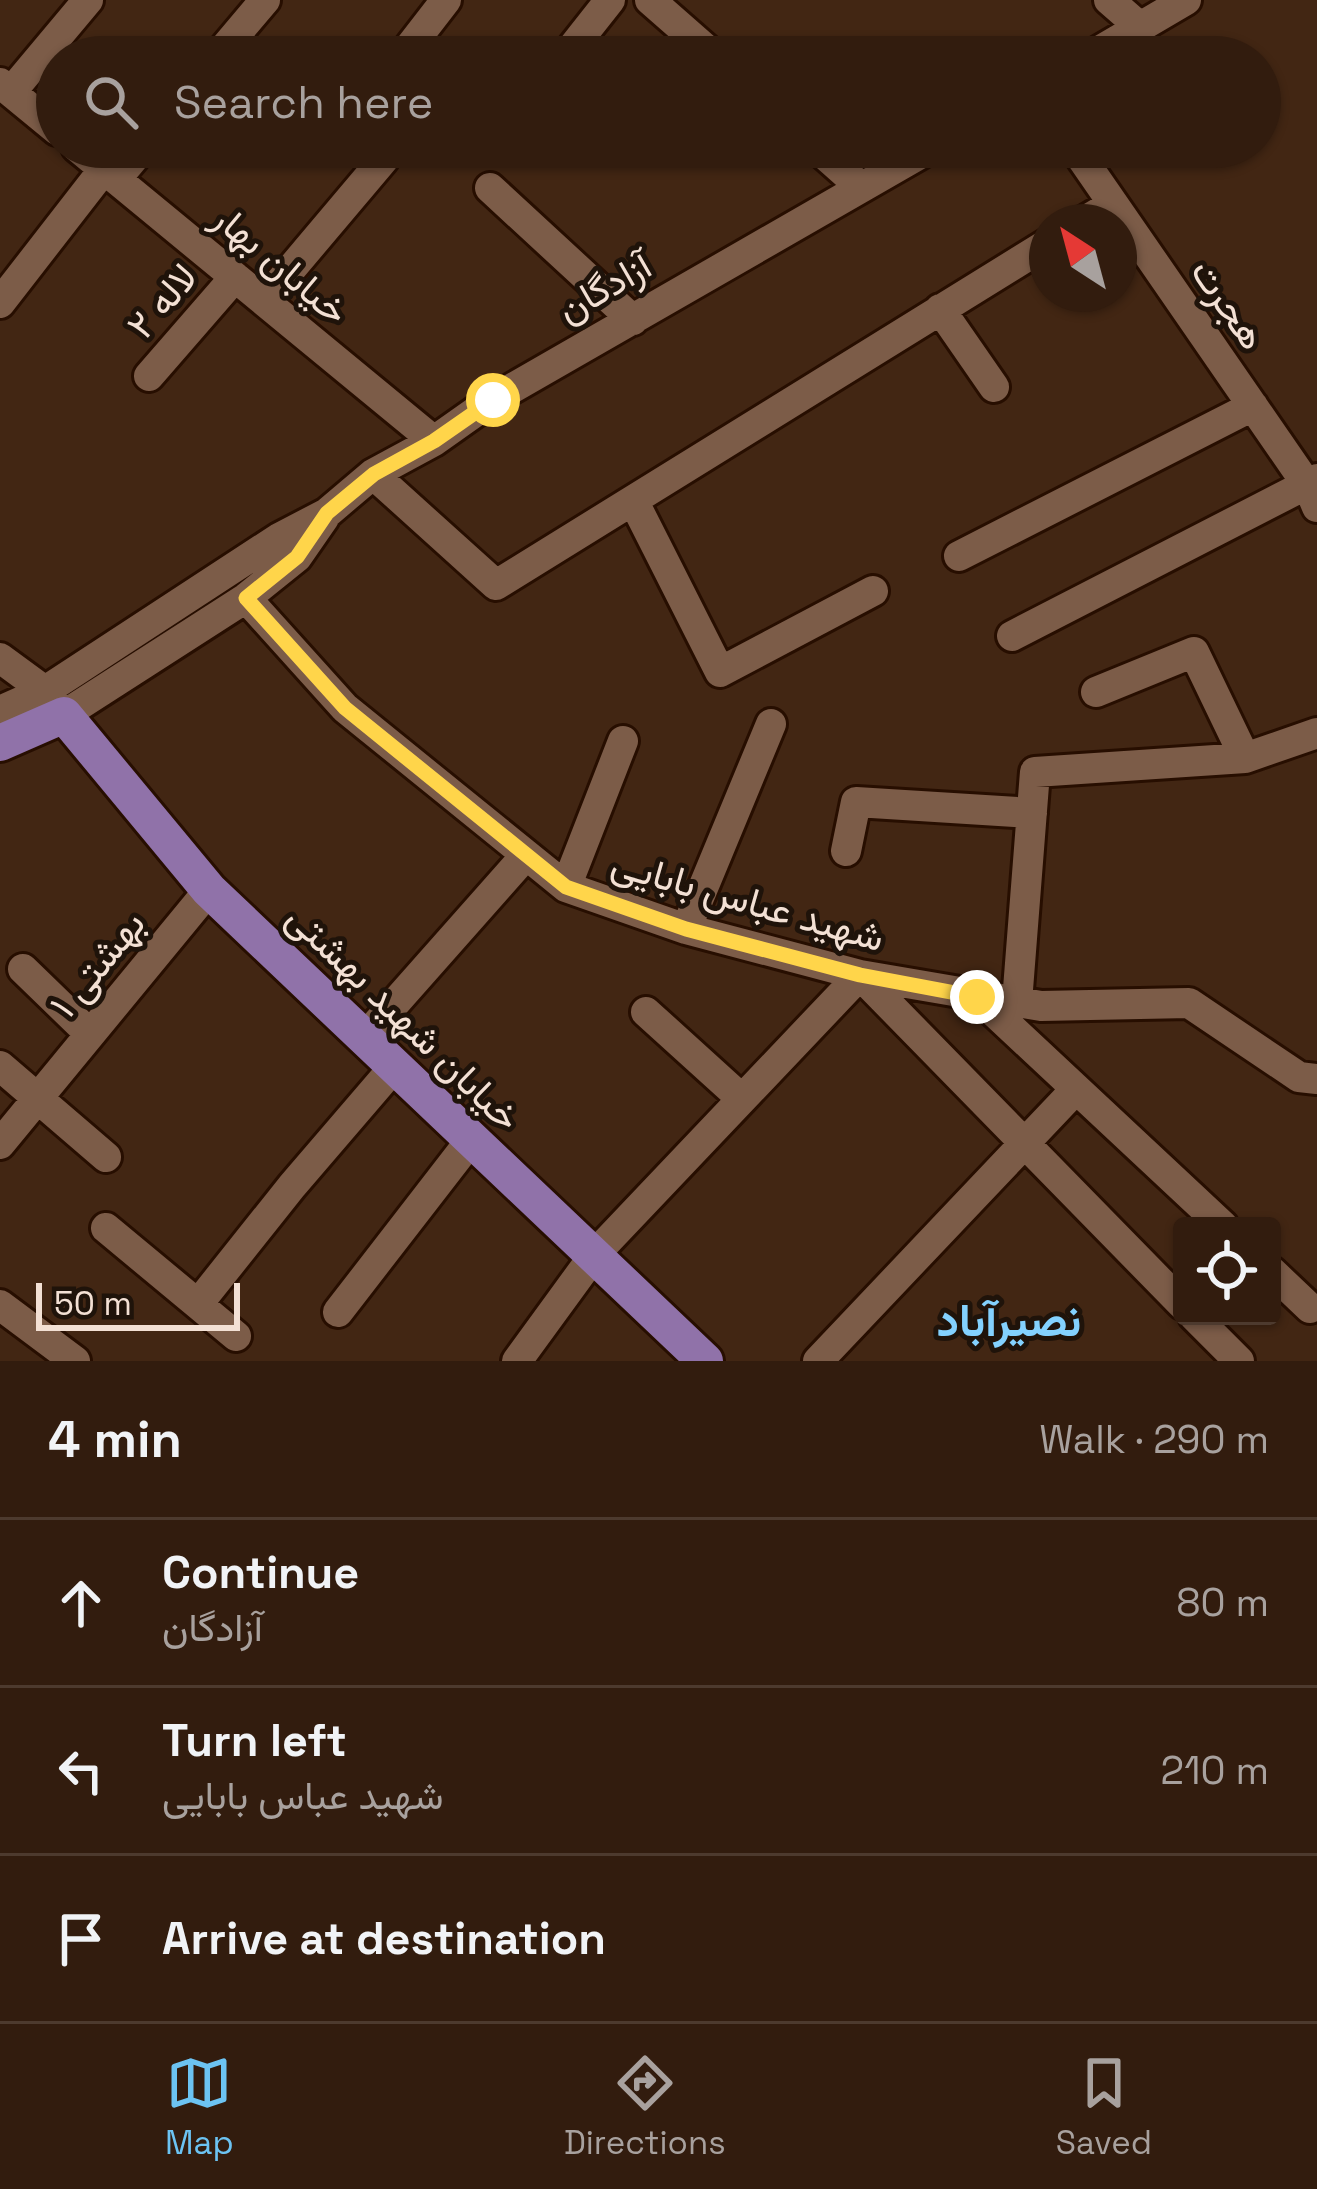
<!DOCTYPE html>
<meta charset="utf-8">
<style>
:root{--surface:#321c0e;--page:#3a2517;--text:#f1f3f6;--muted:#a8a19e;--line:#4d3a2e;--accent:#6cc3f2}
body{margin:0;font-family:"Space Grotesk",Vazirmatn,sans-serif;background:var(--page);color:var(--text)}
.controls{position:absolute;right:36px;bottom:36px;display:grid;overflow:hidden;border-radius:12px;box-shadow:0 3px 9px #0004}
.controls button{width:108px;height:108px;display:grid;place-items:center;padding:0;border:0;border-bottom:3px solid var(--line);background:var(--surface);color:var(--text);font:60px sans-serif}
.compass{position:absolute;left:1029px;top:204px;width:108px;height:108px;border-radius:50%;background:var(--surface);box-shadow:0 3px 9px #0004;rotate:324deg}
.scale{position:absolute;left:36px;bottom:30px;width:204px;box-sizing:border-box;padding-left:12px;border:6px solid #f3e0d4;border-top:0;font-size:33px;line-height:42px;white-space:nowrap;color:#f3e0d4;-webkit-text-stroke:9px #1f130a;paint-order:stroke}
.stop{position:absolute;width:36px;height:36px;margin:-27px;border:9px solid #ffd54a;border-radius:50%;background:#fff}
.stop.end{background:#ffd54a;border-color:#fff;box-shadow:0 3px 12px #0008}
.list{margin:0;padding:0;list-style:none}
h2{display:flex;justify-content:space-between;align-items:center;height:156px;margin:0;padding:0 48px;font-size:51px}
h2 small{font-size:39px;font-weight:400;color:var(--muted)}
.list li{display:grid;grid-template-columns:78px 1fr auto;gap:36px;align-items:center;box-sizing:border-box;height:168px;padding:0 48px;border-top:3px solid var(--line)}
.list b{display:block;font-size:45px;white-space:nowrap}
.list p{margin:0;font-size:39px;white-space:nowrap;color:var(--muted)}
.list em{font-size:39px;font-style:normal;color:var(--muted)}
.icon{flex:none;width:66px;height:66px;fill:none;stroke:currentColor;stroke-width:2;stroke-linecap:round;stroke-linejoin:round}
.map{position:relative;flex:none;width:1317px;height:1361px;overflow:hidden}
.search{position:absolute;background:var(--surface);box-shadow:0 3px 9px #0004;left:36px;right:36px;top:36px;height:132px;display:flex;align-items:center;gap:30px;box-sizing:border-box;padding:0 42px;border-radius:66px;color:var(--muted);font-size:45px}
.sheet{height:660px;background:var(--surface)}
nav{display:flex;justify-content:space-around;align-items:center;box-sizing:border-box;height:168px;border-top:3px solid var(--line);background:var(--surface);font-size:33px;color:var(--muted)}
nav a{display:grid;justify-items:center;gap:6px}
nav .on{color:var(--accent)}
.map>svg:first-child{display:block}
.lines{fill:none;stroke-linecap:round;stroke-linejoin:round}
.minor-casing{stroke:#270e00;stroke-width:36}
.major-casing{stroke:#270e00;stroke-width:42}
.minor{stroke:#7c5c48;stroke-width:30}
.major{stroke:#9072a9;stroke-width:36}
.route{stroke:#ffd54a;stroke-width:15}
.labels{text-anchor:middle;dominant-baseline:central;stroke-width:10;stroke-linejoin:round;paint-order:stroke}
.street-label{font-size:39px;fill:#f3e0d4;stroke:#1f130a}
.quarter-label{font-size:45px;font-weight:bold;fill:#83d1fe;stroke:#1f130a}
</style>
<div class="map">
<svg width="1317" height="1361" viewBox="0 0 1317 1361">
<rect width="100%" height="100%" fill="#422613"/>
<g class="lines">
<defs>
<path id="minor" d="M 650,0 L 715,57
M 1109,0 L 1140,27
M 217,57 L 265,0
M 402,57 L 446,0
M 565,57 L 610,0
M 1089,57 L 1186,0
M 0,83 L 57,130
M 11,92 L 88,0
M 77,147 L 434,441
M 816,147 L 861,187
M 1074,147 L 1308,486 L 1317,507
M 116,179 L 143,147
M 490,188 L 633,320
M 1083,222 L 1113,204
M 264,301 L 383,160 L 366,147
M 0,303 L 104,169
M 940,309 L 994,387
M 149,376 L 235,277
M 373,474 L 496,585 L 1047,244
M 634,502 L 720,672 L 873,591
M 959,556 L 1253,406
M 246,598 L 345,708 L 566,887 L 686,929 L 860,975 L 1041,1006 L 1189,1003 L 1299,1077 L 1317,1079
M 1012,636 L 1317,479
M 0,658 L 45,691 L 64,715 L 246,598 L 297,557 L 324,518
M 1096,692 L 1194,652 L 1245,758
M 0,711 L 45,691 L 279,538 L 327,513 L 373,474 L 434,441 L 492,400 L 932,147
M 846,851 L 856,802 L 1032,813
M 566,887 L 623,741
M 686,929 L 771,724
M 23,969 L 90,1034
M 978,997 L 1223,1226
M 1017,1002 L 1035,772 L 1245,758 L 1317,733
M 646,1012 L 742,1099
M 365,1037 L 526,855
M 0,1066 L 106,1157
M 0,1144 L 209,890
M 106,1228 L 236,1336
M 1272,1272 L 1310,1308
M 198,1304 L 292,1186 L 395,1066
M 0,1305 L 75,1361
M 338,1312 L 471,1140
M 1194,1316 L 1239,1361
M 517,1361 L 595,1254 L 860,975 L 1182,1304
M 818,1361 L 1076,1089"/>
<path id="major" d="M 0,743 L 64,715 L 209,890 L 705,1361"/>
</defs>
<use href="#minor" class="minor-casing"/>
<use href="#major" class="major-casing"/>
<use href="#minor" class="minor"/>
<use href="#major" class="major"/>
</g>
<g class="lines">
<path class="route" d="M 493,400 L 434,441 L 374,474 L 327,513 L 297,557 L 246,598 L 345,708 L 566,887 L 686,929 L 860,975 L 977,997"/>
</g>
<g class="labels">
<g class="street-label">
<text transform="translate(281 264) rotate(40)">خیابان بهار</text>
<text transform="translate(604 287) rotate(-30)">آزادگان</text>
<text transform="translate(162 301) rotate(-49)">لاله ۲</text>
<text transform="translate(1229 304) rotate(55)">هجرت</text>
<text transform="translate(748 900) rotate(16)">شهید عباس بابایی</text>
<text transform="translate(97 964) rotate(-51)">بهشتی ۱</text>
<text transform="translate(404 1017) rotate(44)">خیابان شهید بهشتی</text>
</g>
<g class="quarter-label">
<text x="1009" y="1320">نصیرآباد</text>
</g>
</g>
</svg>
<div class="controls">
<button><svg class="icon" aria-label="locate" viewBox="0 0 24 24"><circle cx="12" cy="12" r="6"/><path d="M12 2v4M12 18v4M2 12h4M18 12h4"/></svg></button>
</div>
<svg class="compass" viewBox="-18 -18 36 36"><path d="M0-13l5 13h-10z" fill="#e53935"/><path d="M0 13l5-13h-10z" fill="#a8a19e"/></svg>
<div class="scale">50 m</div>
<div class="stop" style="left:493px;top:400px"></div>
<div class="stop end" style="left:977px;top:997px"></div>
<div class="search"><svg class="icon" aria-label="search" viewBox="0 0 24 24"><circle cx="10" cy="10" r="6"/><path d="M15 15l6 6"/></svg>Search here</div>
</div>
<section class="sheet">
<h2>4 min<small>Walk · 290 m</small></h2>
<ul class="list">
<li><svg class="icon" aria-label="ahead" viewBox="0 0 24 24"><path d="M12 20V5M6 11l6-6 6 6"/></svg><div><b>Continue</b><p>آزادگان</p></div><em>80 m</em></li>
<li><svg class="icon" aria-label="left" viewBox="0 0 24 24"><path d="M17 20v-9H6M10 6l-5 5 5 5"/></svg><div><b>Turn left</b><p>شهید عباس بابایی</p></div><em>210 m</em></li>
<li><svg class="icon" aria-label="arrive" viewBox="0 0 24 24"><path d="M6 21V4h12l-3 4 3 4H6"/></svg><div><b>Arrive at destination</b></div></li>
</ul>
</section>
<nav>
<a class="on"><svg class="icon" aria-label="map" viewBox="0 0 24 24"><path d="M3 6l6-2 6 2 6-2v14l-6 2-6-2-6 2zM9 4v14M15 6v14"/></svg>Map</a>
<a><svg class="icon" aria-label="directions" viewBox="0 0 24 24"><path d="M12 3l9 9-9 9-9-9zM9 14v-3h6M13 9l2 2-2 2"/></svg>Directions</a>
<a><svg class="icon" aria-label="saved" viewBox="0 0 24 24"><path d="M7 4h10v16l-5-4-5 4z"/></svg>Saved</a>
</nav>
